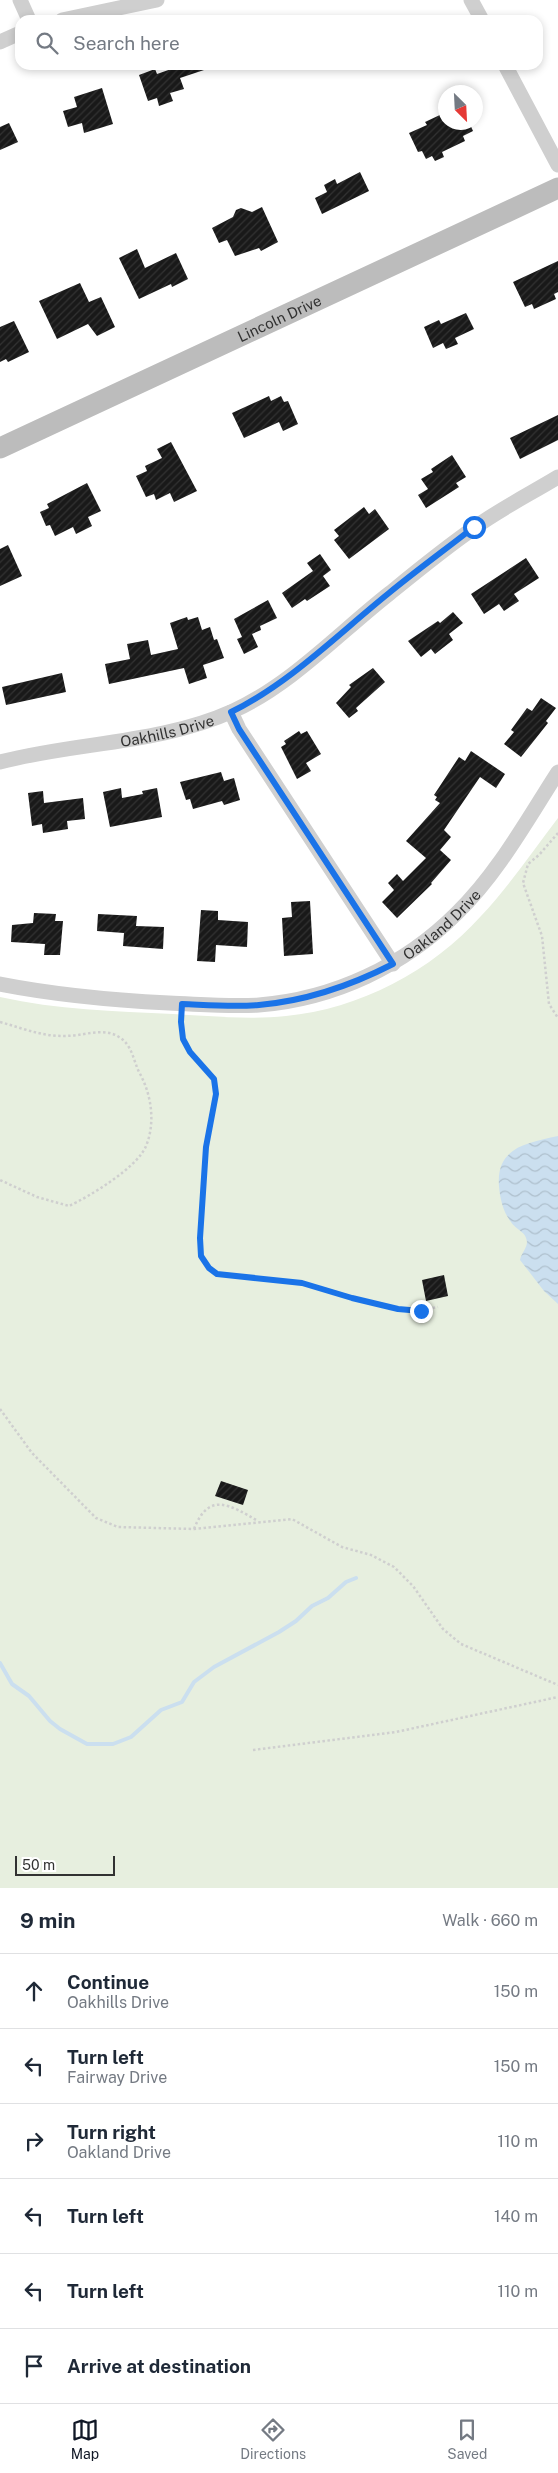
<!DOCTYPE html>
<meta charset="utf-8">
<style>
:root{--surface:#fff;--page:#f6f6f7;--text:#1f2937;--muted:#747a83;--line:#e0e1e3;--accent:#111827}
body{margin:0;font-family:"Public Sans",sans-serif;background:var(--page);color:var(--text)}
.compass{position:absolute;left:438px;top:85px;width:45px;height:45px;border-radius:50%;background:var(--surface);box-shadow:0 2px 8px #0003;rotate:156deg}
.scale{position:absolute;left:15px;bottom:12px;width:100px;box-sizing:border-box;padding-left:5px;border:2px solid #323232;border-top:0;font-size:14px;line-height:18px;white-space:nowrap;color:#323232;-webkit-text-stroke:4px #fff;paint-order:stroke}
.stop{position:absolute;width:15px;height:15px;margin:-11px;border:4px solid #1a73e8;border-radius:50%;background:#fff}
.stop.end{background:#1a73e8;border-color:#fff;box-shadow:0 1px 5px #0008}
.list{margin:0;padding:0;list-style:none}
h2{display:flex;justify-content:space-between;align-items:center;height:65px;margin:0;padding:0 20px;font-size:21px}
h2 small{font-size:16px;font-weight:400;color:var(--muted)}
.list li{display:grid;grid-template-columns:32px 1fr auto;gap:15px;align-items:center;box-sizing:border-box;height:75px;padding:0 20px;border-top:1px solid var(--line)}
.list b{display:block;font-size:19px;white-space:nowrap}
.list p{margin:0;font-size:16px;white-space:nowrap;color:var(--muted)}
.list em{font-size:16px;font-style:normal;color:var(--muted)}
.icon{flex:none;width:28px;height:28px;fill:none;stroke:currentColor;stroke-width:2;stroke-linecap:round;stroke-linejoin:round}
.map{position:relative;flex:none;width:558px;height:1888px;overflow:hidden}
.search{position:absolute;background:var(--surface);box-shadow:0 2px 8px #0003;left:15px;right:15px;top:15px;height:55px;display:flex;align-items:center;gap:12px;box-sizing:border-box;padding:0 18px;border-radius:15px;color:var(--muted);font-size:19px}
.sheet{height:515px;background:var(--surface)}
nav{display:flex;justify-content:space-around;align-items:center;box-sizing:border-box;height:70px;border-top:1px solid var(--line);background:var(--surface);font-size:14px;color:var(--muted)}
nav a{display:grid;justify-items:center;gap:2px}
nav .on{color:var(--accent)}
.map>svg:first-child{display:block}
.green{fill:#e7efdf}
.water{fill:url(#water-waves)}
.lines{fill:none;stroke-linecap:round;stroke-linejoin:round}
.stream{stroke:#cbdfef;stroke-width:4}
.building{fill:url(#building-hatch)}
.path{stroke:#cfcfcf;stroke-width:2.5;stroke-dasharray:2.5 2.5;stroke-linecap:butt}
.street{stroke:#cfcfcf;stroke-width:15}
.secondary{stroke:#bcbcbc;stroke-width:21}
.route{stroke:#1a73e8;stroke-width:6}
.labels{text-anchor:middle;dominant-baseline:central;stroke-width:5;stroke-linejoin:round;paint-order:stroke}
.street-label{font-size:15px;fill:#323232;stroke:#fff}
</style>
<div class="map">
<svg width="558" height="1888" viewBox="0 0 558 1888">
<defs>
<pattern id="water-waves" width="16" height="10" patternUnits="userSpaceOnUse" patternTransform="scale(1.25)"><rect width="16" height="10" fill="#cbdfef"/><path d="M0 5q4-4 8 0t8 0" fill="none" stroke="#afc0cd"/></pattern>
<pattern id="building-hatch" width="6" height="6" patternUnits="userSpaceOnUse" patternTransform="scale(1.25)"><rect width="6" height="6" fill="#191919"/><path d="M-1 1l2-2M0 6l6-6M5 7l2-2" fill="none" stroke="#323232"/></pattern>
</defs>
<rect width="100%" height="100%" fill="#fff"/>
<path class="green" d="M 558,818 L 558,1888 L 0,1888 L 0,997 C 57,1010 115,1011 173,1014 C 211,1016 249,1020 286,1016 C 359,1009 432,971 481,916 C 509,886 533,851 558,818 Z"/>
<path class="water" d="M 558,1136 L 558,1304 L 544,1291 L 520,1260 C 521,1254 527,1248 527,1242 C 526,1231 516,1230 511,1222 C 503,1212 500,1198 499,1186 C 496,1147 527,1143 558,1136 Z"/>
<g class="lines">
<path class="stream" d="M 0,1663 L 12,1684 L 29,1696 L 50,1721 L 60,1729 L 87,1744 L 113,1744 L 131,1737 L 161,1710 L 182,1702 L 194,1682 L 214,1667 L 279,1632 L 296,1621 L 312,1606 L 328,1598 L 346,1582 L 356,1578"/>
</g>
<path class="building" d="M 176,65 L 213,67 L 180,78 L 184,89 L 170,93 L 173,101 L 159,106 L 157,98 L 148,101 L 139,75 L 155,69 L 157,74 L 177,67 Z
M 102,88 L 113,124 L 84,133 L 82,123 L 68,127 L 63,111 L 77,107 L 74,97 Z
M 442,114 L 446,122 L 469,122 L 473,131 L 463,136 L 465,141 L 442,152 L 444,157 L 435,161 L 432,156 L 426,159 L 422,151 L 418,152 L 409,133 L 427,125 L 425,122 Z
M 9,123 L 18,142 L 0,150 L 0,127 Z
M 360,172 L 369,191 L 322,214 L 315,198 L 327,192 L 324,185 L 335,179 L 337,184 Z
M 262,207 L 278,242 L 261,251 L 259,248 L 235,256 L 227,240 L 219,243 L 212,228 L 233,217 L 236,210 L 241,208 L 252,212 Z
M 137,249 L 145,268 L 176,253 L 188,279 L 172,287 L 171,284 L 139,299 L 119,258 Z
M 558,261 L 558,292 L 554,294 L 556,299 L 534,309 L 532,304 L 525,307 L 513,282 Z
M 80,283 L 89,302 L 101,297 L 115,327 L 97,336 L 88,324 L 57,339 L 39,301 Z
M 466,313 L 474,329 L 455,338 L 458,344 L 446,349 L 443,343 L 433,348 L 424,327 L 439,320 L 441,324 Z
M 14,321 L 29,352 L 8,362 L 6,359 L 0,362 L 0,327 Z
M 269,396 L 271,401 L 281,396 L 284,402 L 288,401 L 298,424 L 283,431 L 279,422 L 244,438 L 232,413 Z
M 558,415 L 558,440 L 520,459 L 510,438 Z
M 171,442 L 197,491 L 174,502 L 170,493 L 156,500 L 154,494 L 146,497 L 136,476 L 147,471 L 145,466 L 162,458 L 157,449 Z
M 452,455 L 466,477 L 456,483 L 459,487 L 426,508 L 418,495 L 428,489 L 421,479 L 433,472 L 431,469 Z
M 87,483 L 101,511 L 88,517 L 92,526 L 76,534 L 73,527 L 55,536 L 50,525 L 46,526 L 40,512 L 49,508 L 47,504 Z
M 364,507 L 369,514 L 375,509 L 389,529 L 349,559 L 334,540 L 339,536 L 334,530 Z
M 8,545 L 22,576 L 0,586 L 0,549 Z
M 320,554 L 331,570 L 323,576 L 330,586 L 307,601 L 305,599 L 292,608 L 282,593 L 313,571 L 307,563 Z
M 526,558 L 539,578 L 514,594 L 519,601 L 504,611 L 499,604 L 484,614 L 471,594 Z
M 268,600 L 277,618 L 260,626 L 261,630 L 252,634 L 258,647 L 244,654 L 237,639 L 242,637 L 234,619 Z
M 453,612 L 463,623 L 449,634 L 453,640 L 435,654 L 431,649 L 421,657 L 408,641 L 438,621 L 440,623 Z
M 187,617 L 188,620 L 198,617 L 202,630 L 210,627 L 214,640 L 217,639 L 224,658 L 203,665 L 207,678 L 189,684 L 184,668 L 109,684 L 105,664 L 130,659 L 127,644 L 148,640 L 151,655 L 178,649 L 170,623 Z
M 373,668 L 385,682 L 356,708 L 358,711 L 349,718 L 336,703 L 351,687 L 349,685 Z
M 62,673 L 66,692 L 6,705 L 2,687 Z
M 541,698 L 556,708 L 546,721 L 548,723 L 521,757 L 504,744 L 514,732 L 511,730 L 527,708 L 532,711 Z
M 299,731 L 301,734 L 307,731 L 321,754 L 306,763 L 311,771 L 297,779 L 281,747 L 286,744 L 284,741 Z
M 471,751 L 505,774 L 496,788 L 480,777 L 444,830 L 451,837 L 440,850 L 451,860 L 431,883 L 432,884 L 397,918 L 382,902 L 394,890 L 388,883 L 397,874 L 403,881 L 426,858 L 406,841 L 440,803 L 435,800 L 437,797 L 434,795 L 459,757 L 465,761 Z
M 221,772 L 224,781 L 234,778 L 240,800 L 224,805 L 222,801 L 193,809 L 190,799 L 186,800 L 180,782 Z
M 121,788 L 122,798 L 143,794 L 142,791 L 157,788 L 162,817 L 110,827 L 103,792 Z
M 43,791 L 44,803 L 83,798 L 85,819 L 67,821 L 68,829 L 43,833 L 42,824 L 32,826 L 28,793 Z
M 310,901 L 313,954 L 284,956 L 282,918 L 292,917 L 291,902 Z
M 201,910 L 218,911 L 218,920 L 248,922 L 247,947 L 216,945 L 215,962 L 197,961 Z
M 34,913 L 56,914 L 55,921 L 63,921 L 60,955 L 44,955 L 45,944 L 11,942 L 12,925 L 33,923 Z
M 98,914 L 137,916 L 136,926 L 164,927 L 163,949 L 123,946 L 124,933 L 97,931 Z
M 444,1275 L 448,1296 L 426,1301 L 422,1280 Z
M 221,1481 L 248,1490 L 243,1505 L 215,1496 Z"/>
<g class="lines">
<path class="path" d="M 558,833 L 539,855 L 528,864 L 523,883 L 542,936 L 549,1004 L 558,1018
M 181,1017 L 183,1039 L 190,1052 L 214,1079 L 215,1094 L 206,1147 L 200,1238 L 201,1256 L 209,1268 L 217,1274 C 245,1277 273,1278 301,1283 C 347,1291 390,1317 438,1307
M 0,1022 C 29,1030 47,1039 78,1035 C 91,1033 107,1029 119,1037 C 132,1045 133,1059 139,1072 C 151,1093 156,1122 146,1146 C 137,1168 90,1196 69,1206 L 37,1197 L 0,1180
M 0,1409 L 32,1453 L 96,1518 L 118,1527 L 194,1529 L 292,1519 L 342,1547 L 371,1555 L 394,1567 L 413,1586 L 443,1629 L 461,1644 L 558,1685
M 194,1529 C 209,1491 230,1505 258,1521
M 253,1750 L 396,1732 L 558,1697"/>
<g class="street">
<path d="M 20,0 L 29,20"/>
<path d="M 471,0 L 482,20"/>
<path d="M 62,20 L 157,0"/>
<path d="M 0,42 L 20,33"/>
<path d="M 505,65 L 558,165"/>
<path d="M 231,712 L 239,729 L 393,964"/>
<path id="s1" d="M 0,762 C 76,742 160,744 233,711 C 291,685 340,632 390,593 C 417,571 445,548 474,528 C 500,509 530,494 558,477"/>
<path id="s2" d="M 0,984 C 56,995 111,1000 169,1003 C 198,1004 229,1007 259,1005 C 334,999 404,966 457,913 C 498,873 527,820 558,772"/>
</g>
<path class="secondary" id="s3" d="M 0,448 L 558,188"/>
</g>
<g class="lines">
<path class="route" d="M 421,1311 L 398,1309 L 352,1298 L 302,1283 L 217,1274 L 209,1268 L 201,1256 L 200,1238 L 206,1147 L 216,1094 L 214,1079 L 190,1052 L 183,1039 L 181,1022 L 182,1004 C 208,1005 233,1007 259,1005 C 305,1001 352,985 393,964 L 239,729 L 231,712 C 290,683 338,634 389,593 C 417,570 446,549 474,527"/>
</g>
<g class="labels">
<g class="street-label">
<text stroke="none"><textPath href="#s3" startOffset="308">Lincoln Drive</textPath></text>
<text stroke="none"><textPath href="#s1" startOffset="170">Oakhills Drive</textPath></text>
<text stroke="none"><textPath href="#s2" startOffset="464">Oakland Drive</textPath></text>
</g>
</g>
</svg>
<svg class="compass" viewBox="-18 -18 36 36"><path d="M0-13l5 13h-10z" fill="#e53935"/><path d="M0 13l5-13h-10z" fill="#747a83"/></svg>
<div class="scale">50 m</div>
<div class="stop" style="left:474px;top:527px"></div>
<div class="stop end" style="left:421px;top:1311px"></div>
<div class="search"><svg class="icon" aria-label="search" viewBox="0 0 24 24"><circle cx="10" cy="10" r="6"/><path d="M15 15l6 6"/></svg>Search here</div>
</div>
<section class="sheet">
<h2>9 min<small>Walk · 660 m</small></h2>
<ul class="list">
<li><svg class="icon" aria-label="ahead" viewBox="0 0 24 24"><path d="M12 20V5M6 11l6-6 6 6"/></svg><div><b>Continue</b><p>Oakhills Drive</p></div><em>150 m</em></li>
<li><svg class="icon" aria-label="left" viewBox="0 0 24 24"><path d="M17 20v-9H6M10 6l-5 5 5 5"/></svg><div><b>Turn left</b><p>Fairway Drive</p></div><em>150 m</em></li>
<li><svg class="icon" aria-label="right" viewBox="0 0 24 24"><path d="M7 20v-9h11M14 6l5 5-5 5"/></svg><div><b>Turn right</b><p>Oakland Drive</p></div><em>110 m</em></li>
<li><svg class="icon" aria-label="left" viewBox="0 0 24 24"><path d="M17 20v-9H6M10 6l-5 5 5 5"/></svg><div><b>Turn left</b></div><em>140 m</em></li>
<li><svg class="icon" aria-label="left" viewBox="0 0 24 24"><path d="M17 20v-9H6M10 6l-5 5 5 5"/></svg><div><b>Turn left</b></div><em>110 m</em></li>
<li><svg class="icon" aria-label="arrive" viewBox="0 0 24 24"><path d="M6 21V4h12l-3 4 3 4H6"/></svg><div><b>Arrive at destination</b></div></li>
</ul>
</section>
<nav>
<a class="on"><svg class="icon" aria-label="map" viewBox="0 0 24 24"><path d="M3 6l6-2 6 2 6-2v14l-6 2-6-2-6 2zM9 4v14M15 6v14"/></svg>Map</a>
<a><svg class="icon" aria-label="directions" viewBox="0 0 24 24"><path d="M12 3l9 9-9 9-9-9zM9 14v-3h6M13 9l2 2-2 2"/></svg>Directions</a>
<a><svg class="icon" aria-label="saved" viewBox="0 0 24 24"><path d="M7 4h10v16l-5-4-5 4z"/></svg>Saved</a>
</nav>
